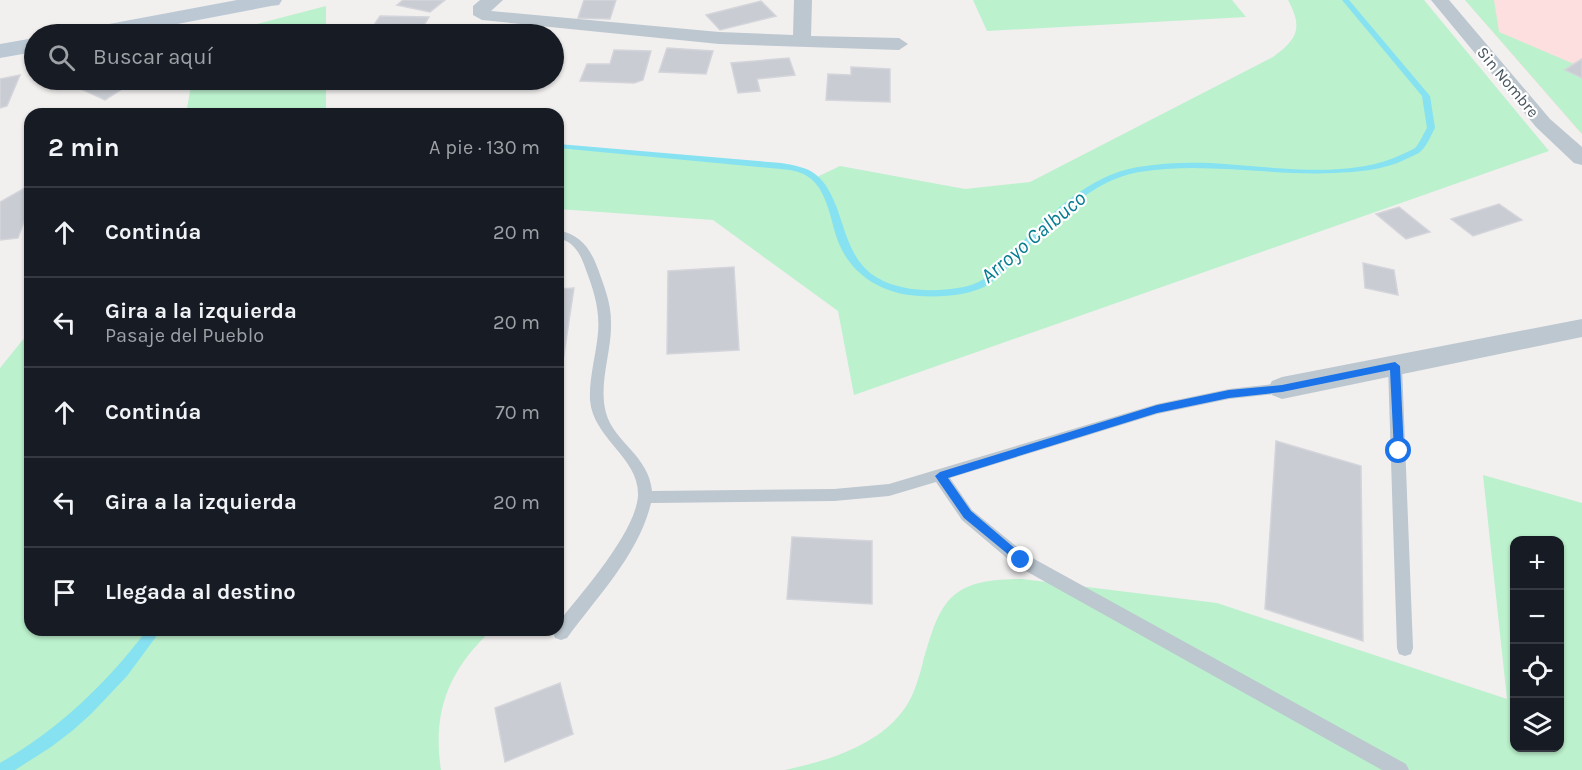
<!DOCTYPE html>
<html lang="es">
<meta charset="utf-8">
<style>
:root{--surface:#171b24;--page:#20242c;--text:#f1f3f6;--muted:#9ea1a6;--line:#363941}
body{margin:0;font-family:Karla,sans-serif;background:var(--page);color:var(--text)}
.controls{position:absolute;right:18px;bottom:18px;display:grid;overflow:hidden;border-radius:12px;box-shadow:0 2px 4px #0004}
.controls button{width:54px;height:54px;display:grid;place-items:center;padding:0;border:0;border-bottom:2px solid var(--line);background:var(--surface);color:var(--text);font:30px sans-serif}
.stop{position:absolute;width:18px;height:18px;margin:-14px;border:4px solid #1a73e8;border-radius:50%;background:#fff}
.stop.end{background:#1a73e8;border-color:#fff;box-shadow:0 2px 6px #0008}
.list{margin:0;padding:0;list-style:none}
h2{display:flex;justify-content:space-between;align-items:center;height:78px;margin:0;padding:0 24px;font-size:26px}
h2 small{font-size:20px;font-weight:400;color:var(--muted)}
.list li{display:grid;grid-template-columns:39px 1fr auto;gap:18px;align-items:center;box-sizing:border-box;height:90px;padding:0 24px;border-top:2px solid var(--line)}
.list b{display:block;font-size:22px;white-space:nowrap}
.list p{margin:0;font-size:20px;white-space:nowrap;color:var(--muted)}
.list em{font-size:20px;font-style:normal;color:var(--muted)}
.icon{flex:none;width:33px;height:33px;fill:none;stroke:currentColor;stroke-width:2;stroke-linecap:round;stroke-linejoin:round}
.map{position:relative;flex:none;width:1582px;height:770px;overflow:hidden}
.search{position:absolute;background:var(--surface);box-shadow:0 2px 4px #0004;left:24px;top:24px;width:540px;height:66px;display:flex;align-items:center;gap:15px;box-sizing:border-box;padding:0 21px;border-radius:33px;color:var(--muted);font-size:22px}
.panel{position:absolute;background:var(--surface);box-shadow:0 2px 4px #0004;left:24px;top:108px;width:540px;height:528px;border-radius:18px}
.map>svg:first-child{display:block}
.medical{fill:#fcdfde}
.green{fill:#bbf1cd;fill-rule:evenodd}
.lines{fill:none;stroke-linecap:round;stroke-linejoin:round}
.stream{fill:#86e1f1;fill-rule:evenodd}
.building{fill:#c9ccd2;stroke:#d3d5db;stroke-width:1.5}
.lane{fill:#bcc7cf;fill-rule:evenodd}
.street{fill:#bcc7cf;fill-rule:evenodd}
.secondary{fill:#bcc9d4;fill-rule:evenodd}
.route{fill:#1a73e8}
.labels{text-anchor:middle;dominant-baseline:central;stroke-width:4.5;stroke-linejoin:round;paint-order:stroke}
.far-street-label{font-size:16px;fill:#46545e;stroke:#fff}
.water-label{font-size:21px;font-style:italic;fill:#077d92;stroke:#fff}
</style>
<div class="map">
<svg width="1582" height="770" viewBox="0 0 1582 770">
<rect width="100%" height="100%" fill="#f2efef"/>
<path class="medical" d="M 1465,0 L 1582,0 L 1582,134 L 1577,129 Z"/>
<path class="green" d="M 973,0 L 1232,0 L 1246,17 L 987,31 Z
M 1288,0 L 1424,0 L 1549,151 L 854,395 L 838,311 L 713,220 L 558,209 L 558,146 L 781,166 L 801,170 L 815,178 L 840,166 L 965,189 L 1030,182 L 1273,57 C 1298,39 1303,28 1288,0 Z
M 1465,0 L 1494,0 L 1499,32 L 1574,64 L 1565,70 L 1582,78 L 1582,134 Z
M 326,6 L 326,34 L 218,34 Z
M 192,80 L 326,80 L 326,114 L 186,114 Z
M 30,331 L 30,630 L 492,630 C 449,669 432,712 441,770 L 0,770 L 0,368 Z
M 1483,475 L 1582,503 L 1582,770 L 785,770 C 826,761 875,747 902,712 C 912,700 918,681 922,666 C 940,600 949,579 1022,579 L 1217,603 L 1507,699 ZM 1514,540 L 1560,540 L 1560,748 L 1514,748 Z"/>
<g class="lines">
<path class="stream" d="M 1342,0 L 1349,0 L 1430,96 L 1435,128 C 1431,135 1427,146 1421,151 C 1417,155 1409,157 1404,160 C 1383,170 1358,172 1334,173 C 1270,176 1203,161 1139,172 C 1088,181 1051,225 1016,259 C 1007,268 999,277 989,284 C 970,297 931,298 909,295 C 880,291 854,275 841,248 C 836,238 833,225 830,214 C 826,200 820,184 807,176 C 799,171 790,170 781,169 L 558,148 L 558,144 L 781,163 C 793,165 806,167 815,174 C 826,182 832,196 837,208 C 851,249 856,278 906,288 C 926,292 965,291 982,280 C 994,271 1005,259 1015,249 C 1051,214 1087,176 1138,167 C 1161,163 1186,162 1210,163 C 1271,166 1347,181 1403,154 C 1407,152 1412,150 1415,148 C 1420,143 1423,134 1427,128 L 1422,96 Z
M 147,630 L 161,630 L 127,676 L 91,714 L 72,731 L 51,747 L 15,770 L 0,770 L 0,763 C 59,729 106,684 147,630 Z"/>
</g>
<path class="building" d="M 403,0 L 445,0 L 430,12 L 397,5 Z
M 584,0 L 616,0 L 610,19 L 578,18 Z
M 761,1 L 776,16 L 720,30 L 706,15 Z
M 380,16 L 429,17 L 419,34 L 368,34 Z
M 667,48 L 713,51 L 706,74 L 659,72 Z
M 614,50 L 651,51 L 643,80 L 634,83 L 580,81 L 587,64 L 610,64 Z
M 789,58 L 795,75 L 757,79 L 760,91 L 738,93 L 731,63 Z
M 1582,59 L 1582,78 L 1565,70 L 1574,64 Z
M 851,67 L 890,69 L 890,102 L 826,100 L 828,74 L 851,75 Z
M 20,75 L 7,106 L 0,108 L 0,79 Z
M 99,80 L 136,80 L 105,100 L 81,89 Z
M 30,185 L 30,205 L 18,238 L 0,240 L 0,202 Z
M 1499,204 L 1522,220 L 1473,236 L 1451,219 Z
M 1399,207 L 1430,232 L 1406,239 L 1376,214 Z
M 1363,263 L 1394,270 L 1398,295 L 1365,288 Z
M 734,267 L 739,350 L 667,354 L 668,271 Z
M 574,288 L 561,374 L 558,374 L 558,289 Z
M 1276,441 L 1361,466 L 1363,641 L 1265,609 Z
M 792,537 L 872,541 L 872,604 L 787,599 Z
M 560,683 L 573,734 L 505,762 L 495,708 Z"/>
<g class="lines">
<path class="lane" d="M 558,230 C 581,235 590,248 598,269 C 604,286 611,303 611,322 C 612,352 598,383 606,413 C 614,442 649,456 652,491 L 834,489 L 889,484 L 1157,404 L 1229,389 L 1282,383 L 1287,384 L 1289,388 L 1287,392 L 1282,393 L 1229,399 L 1157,414 L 950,478 L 972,510 L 1027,555 L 1406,764 L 1409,770 L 1382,770 L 1015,565 L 962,520 L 936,482 L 889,496 L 834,501 L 651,503 C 639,554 597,597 567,638 L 561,640 L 555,638 L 553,632 L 558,630 L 558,623 C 581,593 635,534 638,496 C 640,458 593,439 590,400 C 589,378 596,355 598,333 C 600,310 594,291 586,270 C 581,255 575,242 558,238 Z
M 1395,361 L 1402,366 L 1413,648 L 1411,654 L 1405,656 L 1399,654 L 1397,648 L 1388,366 Z"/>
<path class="street" d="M 480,0 L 503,0 L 491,11 L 719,32 L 793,35 L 794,0 L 812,0 L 811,36 L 899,38 L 908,44 L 899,50 L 719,44 L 482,20 L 473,15 L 473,6 Z
M 1431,0 L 1449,0 L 1550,119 L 1582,147 L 1582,165 L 1574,163 L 1536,127 Z
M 1582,319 L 1582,337 L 1282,399 L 1272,395 L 1268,388 L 1272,381 L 1282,377 Z"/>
<path class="secondary" d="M 237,0 L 282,0 L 279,5 L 271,6 L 125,34 L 82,34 L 85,29 L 93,27 Z
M 34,38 L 34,52 L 0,58 L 0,44 Z"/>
</g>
<path class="route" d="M 1395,362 L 1400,366 L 1404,451 L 1399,456 L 1394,451 L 1390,370 L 1282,392 L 1229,398 L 1157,413 L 948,478 L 971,511 L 1025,557 L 1025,564 L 1021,565 L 964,518 L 935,476 L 940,472 L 1157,405 L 1229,390 L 1282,385 Z"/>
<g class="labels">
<g class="far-street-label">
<text transform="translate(1508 82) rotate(50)">Sin Nombre</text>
</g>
<g class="water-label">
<text transform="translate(1033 237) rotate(-40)">Arroyo Calbuco</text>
</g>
</g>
</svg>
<div class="controls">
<button>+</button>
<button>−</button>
<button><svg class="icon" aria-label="locate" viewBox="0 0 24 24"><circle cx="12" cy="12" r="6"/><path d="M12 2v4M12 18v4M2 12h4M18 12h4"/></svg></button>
<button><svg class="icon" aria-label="layers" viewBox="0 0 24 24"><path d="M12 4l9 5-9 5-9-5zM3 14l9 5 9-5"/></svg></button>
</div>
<div class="stop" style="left:1399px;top:451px"></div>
<div class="stop end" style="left:1021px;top:560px"></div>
<div class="search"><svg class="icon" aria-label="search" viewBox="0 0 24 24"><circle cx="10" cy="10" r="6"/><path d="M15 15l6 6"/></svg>Buscar aquí</div>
<section class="panel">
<h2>2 min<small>A pie · 130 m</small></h2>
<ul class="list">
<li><svg class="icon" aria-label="ahead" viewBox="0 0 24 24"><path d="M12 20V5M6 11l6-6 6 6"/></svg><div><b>Continúa</b></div><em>20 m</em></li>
<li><svg class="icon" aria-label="left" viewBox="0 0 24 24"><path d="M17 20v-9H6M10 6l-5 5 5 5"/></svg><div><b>Gira a la izquierda</b><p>Pasaje del Pueblo</p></div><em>20 m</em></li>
<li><svg class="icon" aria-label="ahead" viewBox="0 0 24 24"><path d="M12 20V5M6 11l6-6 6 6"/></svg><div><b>Continúa</b></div><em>70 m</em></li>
<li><svg class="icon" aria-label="left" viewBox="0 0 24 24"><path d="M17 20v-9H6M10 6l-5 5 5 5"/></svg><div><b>Gira a la izquierda</b></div><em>20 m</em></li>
<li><svg class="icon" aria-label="arrive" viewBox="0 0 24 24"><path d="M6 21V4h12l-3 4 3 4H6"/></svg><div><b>Llegada al destino</b></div></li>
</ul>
</section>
</div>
